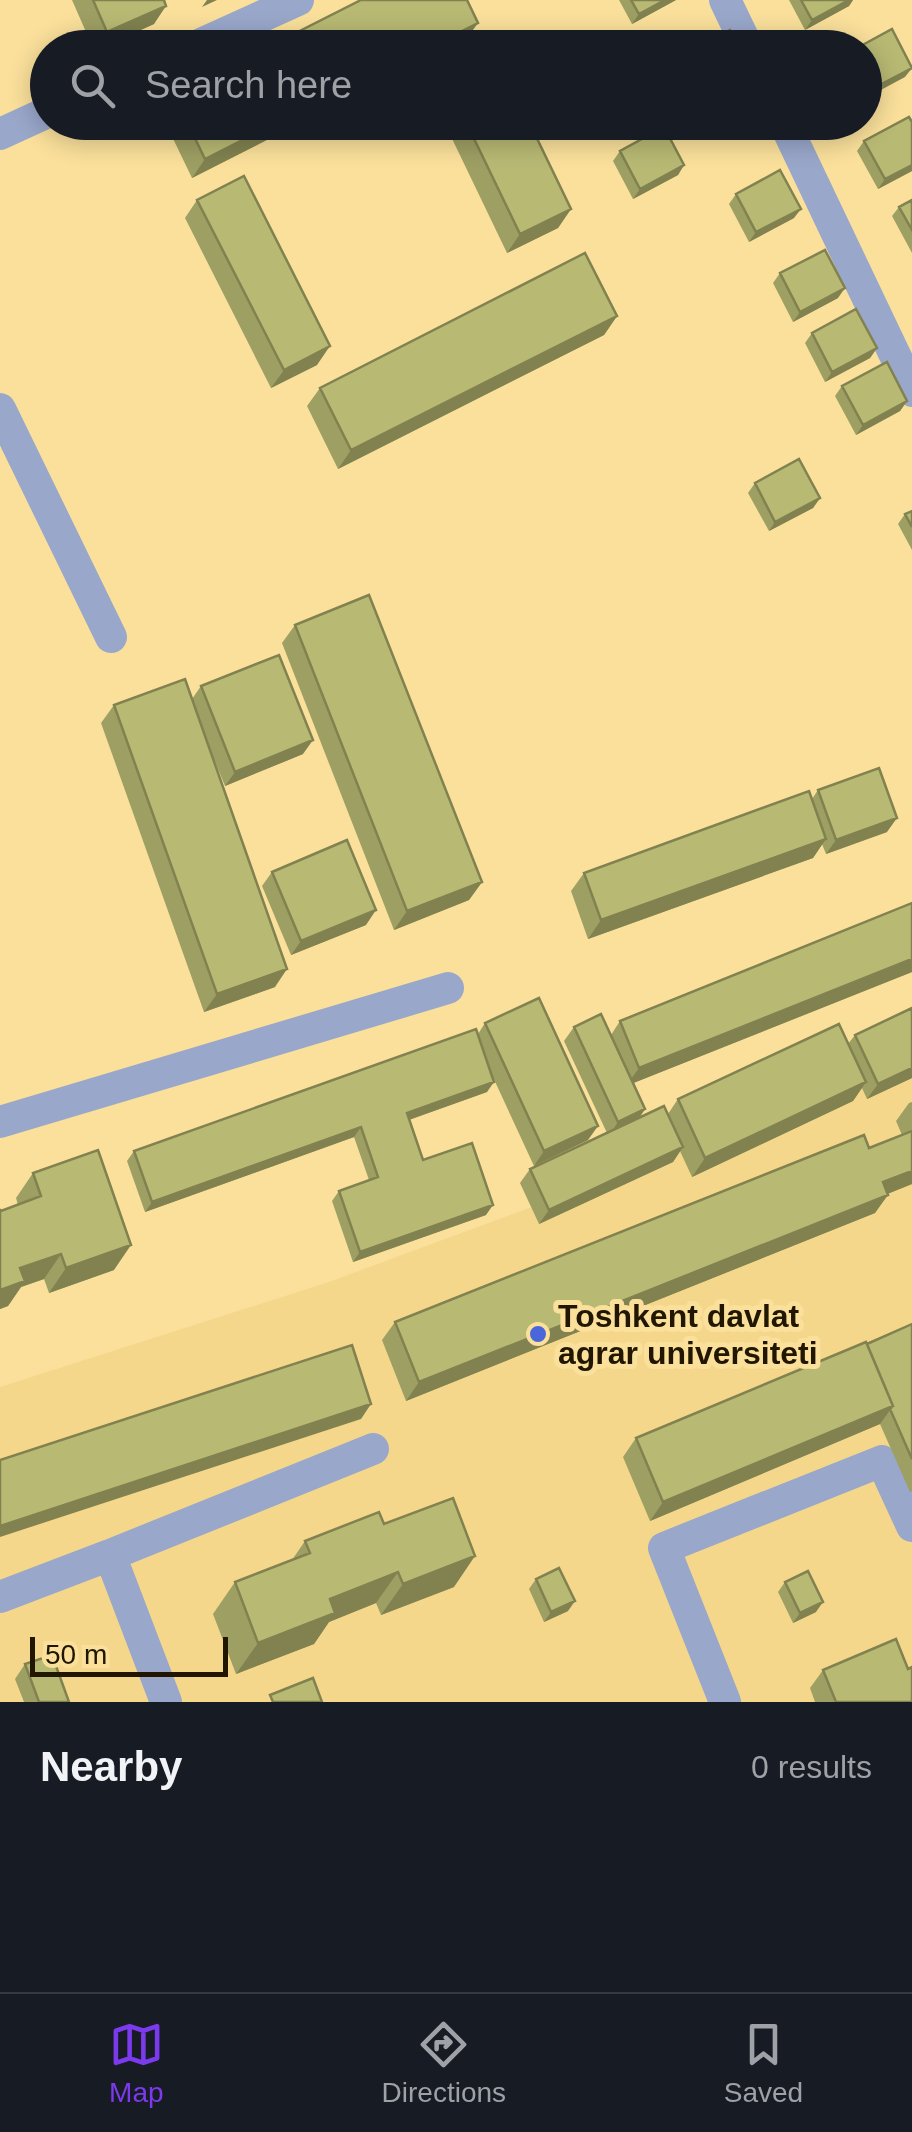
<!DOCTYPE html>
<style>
:root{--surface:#171b24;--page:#242831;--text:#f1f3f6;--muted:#9ea1a6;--line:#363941;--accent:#7c3aed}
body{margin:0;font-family:Arial,sans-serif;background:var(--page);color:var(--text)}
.scale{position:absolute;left:30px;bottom:25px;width:198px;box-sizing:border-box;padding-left:10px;border:5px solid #211700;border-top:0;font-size:28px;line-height:35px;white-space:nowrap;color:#211700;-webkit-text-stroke:8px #fae09b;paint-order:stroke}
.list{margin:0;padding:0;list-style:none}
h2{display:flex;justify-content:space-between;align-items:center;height:130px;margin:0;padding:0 40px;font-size:42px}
h2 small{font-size:32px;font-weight:400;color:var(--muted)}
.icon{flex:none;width:55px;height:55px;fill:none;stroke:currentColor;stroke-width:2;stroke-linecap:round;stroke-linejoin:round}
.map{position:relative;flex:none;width:912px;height:1702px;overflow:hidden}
.search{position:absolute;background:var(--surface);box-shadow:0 5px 25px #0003;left:30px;right:30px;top:30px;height:110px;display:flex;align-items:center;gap:25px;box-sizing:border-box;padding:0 35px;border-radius:55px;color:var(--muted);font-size:38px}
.sheet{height:290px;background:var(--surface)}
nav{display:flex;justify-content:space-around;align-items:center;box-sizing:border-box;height:140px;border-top:2px solid var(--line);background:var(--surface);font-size:28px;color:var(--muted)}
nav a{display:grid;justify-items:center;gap:5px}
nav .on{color:var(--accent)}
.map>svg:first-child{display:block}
.built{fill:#f5d78b}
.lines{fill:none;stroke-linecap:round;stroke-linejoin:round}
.minor{stroke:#99a7ca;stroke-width:32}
.wall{fill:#9e9f63}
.shaded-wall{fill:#818250}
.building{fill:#b8b973;stroke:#818250;stroke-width:2.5}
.poi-dot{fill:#4966da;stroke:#fae09b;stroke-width:4}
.labels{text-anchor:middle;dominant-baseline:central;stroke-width:10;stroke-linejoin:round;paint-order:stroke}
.poi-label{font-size:32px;font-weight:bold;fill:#211700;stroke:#fae09b;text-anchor:start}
</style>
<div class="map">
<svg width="912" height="1702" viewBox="0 0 912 1702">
<rect width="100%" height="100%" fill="#fae09b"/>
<path class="built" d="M 912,1066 L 912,1702 L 0,1702 L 0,1387 L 329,1282 Z"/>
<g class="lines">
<path class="minor" d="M 725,0 L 748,48
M 192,48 L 298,0
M 784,122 L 912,391
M 0,134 L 48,112
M 0,409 L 111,637
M 0,1122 L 448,988
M 110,1555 L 373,1449
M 0,1597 L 110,1555 L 166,1702
M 725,1702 L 664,1548 L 882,1461 L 912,1526"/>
</g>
<path class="wall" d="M 72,0 L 164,0 L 154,24 L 101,48 L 93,48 Z
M 619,0 L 676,0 L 632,24 Z
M 789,0 L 853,0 L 849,6 L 805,30 Z
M 165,122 L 302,122 L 192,178 Z
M 444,122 L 529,122 L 571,209 L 558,228 L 507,253 Z
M 864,141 L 912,171 L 878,189 L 857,151 Z
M 620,151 L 684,165 L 678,175 L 633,199 L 613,161 Z
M 736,194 L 794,218 L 749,242 L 729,204 Z
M 197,200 L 317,365 L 271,388 L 185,218 Z
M 912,200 L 912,253 L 892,216 L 899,207 Z
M 780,273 L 838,298 L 793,322 L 773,283 Z
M 617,316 L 604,335 L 338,469 L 307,406 L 320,388 Z
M 812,333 L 877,348 L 870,358 L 825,382 L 805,343 Z
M 842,386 L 907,401 L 900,411 L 856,435 L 835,396 Z
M 755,483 L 820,498 L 813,508 L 769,531 L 748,493 Z
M 912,511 L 912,550 L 898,524 L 905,514 Z
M 295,625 L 482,882 L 469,900 L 394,930 L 282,643 Z
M 201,686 L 303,754 L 225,786 L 209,747 L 275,987 L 204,1012 L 101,723 L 114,705 L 192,699 Z
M 818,790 L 887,832 L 826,854 L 822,844 L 813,858 L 588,939 L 571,891 L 584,873 L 812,799 Z
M 272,872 L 366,925 L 291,955 L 262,886 Z
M 912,903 L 912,972 L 633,1083 L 645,1109 L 639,1118 L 668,1114 L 678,1099 L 848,1044 L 855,1035 L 912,1078 L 867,1099 L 862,1088 L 853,1101 L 692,1177 L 680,1151 L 673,1162 L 539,1224 L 520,1183 L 530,1169 L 607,1133 L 564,1041 L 574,1027 L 611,1035 L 620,1021 Z
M 485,1023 L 588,1140 L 534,1166 L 492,1075 L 487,1092 L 409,1120 L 423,1160 L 486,1215 L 353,1262 L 332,1201 L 339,1191 L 369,1180 L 354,1137 L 145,1212 L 127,1161 L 134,1151 L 478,1034 Z
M 912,1102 L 912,1184 L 887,1194 L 875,1213 L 406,1401 L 382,1340 L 395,1322 L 902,1135 L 896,1121 L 909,1103 Z
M 33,1173 L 114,1270 L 49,1293 L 44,1279 L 21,1287 L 8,1306 L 0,1309 L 0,1210 L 1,1211 L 18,1205 L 16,1198 Z
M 912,1324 L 912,1491 L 910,1492 L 880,1424 L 650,1521 L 623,1457 L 636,1438 Z
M 384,1524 L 454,1587 L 381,1615 L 376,1603 L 329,1622 L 314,1644 L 236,1674 L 213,1614 L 235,1582 L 292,1560 L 305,1541 Z
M 536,1579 L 568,1611 L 544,1622 L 529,1589 Z
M 785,1582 L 816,1612 L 793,1623 L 778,1592 Z
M 25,1664 L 69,1702 L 24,1702 L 15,1679 Z
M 908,1669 L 912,1702 L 815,1702 L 810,1688 L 823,1670 Z"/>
<path class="shaded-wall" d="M 207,0 L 217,0 L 202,7 Z
M 665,0 L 676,0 L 632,24 L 639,14 Z
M 849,0 L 853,0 L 849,6 L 805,30 L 812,20 Z
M 166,6 L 154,24 L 101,48 L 96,48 L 107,32 Z
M 478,23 L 465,41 L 453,48 L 428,48 Z
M 912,68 L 905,77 L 864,99 L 864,96 L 868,91 Z
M 278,122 L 302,122 L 192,178 L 205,159 Z
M 684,165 L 678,175 L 633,199 L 640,189 Z
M 912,165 L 912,171 L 878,189 L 885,179 Z
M 571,209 L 558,228 L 507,253 L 520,234 Z
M 801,209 L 794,218 L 749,242 L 756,232 Z
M 845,288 L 838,298 L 793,322 L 800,312 Z
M 617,316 L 604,335 L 338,469 L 351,450 Z
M 330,346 L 317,365 L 271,388 L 284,370 Z
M 877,348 L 870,358 L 825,382 L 832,372 Z
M 907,401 L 900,411 L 856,435 L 863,425 Z
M 820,498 L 813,508 L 769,531 L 775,522 Z
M 313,740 L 303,754 L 225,786 L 235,772 Z
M 897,818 L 887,832 L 826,854 L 836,840 Z
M 826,839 L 813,858 L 588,939 L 601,920 Z
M 482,882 L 469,900 L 394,930 L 407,911 Z
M 376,910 L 366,925 L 291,955 L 301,941 Z
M 912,959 L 912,972 L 626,1086 L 639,1068 Z
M 287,969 L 275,987 L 204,1012 L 217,994 Z
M 912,1068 L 912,1078 L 867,1099 L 878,1084 Z
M 494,1082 L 487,1092 L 400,1123 L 407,1113 Z
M 866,1082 L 853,1101 L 692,1177 L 705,1158 Z
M 645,1109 L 635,1124 L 608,1137 L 618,1122 Z
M 598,1126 L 588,1140 L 534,1166 L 544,1151 Z
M 361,1127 L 354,1137 L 145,1212 L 152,1202 Z
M 683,1147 L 673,1162 L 539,1224 L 549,1210 Z
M 912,1171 L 912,1184 L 870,1201 L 883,1182 Z
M 888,1195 L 875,1213 L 406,1401 L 419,1382 Z
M 493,1205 L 486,1215 L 353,1262 L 360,1252 Z
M 131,1245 L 114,1270 L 49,1293 L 66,1268 Z
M 61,1254 L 44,1279 L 21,1287 L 8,1306 L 0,1309 L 0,1290 L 20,1268 Z
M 371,1404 L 361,1419 L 0,1537 L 0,1526 Z
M 893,1406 L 880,1424 L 650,1521 L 663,1502 Z
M 475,1556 L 454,1587 L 381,1615 L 403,1584 Z
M 398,1572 L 376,1603 L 329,1622 L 314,1644 L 236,1674 L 258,1643 L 330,1599 Z
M 575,1601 L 568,1611 L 544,1622 L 551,1612 Z
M 823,1602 L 816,1612 L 793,1623 L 800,1613 Z"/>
<path class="building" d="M 93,0 L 164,0 L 166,6 L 107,32 Z
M 361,0 L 467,0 L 478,23 L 428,48 L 266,48 Z
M 631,0 L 665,0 L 639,14 Z
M 801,0 L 849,0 L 812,20 Z
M 892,29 L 912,68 L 868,91 L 864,86 L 864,48 L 857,48 Z
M 730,30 L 739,48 L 699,48 Z
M 909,117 L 912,122 L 912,165 L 885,179 L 864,141 Z
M 187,122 L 278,122 L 205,159 Z
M 466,122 L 529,122 L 571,209 L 520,234 Z
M 664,127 L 684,165 L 640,189 L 620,151 Z
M 780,170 L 801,209 L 756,232 L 736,194 Z
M 244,176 L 330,346 L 284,370 L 197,200 Z
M 912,200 L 912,230 L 899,207 Z
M 825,250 L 845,288 L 800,312 L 780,273 Z
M 585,253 L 617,316 L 351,450 L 320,388 Z
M 856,309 L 877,348 L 832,372 L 812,333 Z
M 887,362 L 907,401 L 863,425 L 842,386 Z
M 799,459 L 820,498 L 775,522 L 755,483 Z
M 912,511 L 912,527 L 905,514 Z
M 369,595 L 482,882 L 407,911 L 295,625 Z
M 279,655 L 313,740 L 235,772 L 201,686 Z
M 185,679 L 287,969 L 217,994 L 114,705 Z
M 879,768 L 897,818 L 836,840 L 818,790 Z
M 809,791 L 826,839 L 601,920 L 584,873 Z
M 347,840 L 376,910 L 301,941 L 272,872 Z
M 912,903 L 912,959 L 639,1068 L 620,1021 Z
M 539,998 L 598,1126 L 544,1151 L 485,1023 Z
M 912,1008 L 912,1068 L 878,1084 L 855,1035 Z
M 601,1014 L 645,1109 L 618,1122 L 574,1027 Z
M 839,1024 L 866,1082 L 705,1158 L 678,1099 Z
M 476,1029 L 494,1082 L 407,1113 L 423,1160 L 472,1143 L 493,1205 L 360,1252 L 339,1191 L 378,1177 L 361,1127 L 152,1202 L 134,1151 Z
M 664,1106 L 683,1147 L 549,1210 L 530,1169 Z
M 912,1131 L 912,1171 L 883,1182 L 888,1195 L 419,1382 L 395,1322 L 864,1135 L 869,1148 Z
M 98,1150 L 131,1245 L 66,1268 L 61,1254 L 20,1268 L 25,1281 L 0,1290 L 0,1210 L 1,1211 L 41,1196 L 33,1173 Z
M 912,1324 L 912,1459 L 890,1409 L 893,1406 L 867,1344 Z
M 866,1342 L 893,1406 L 663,1502 L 636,1438 Z
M 352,1345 L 371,1404 L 0,1526 L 0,1460 Z
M 453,1498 L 475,1556 L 403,1584 L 398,1572 L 330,1599 L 335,1613 L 258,1643 L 235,1582 L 310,1553 L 305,1541 L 379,1512 L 384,1524 Z
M 559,1568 L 575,1601 L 551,1612 L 536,1579 Z
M 808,1571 L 823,1602 L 800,1613 L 785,1582 Z
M 896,1639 L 908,1669 L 912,1667 L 912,1702 L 836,1702 L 823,1670 Z
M 52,1655 L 69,1702 L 39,1702 L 25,1664 Z
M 313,1678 L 322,1702 L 273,1702 L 270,1695 Z"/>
<circle class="poi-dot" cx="538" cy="1334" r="10"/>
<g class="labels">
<g class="poi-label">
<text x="558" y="1316">Toshkent davlat<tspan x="558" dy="37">agrar universiteti</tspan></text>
</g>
</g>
</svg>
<div class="scale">50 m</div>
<div class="search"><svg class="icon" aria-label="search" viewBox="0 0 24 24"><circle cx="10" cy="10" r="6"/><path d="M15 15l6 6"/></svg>Search here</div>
</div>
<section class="sheet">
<h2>Nearby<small>0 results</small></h2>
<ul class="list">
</ul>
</section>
<nav>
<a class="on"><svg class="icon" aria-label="map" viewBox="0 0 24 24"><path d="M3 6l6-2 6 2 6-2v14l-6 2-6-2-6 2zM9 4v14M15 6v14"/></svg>Map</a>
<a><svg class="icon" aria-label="directions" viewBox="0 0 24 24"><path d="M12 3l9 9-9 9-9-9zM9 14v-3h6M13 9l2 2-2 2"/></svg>Directions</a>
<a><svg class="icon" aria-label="saved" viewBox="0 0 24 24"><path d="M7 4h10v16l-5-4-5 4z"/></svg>Saved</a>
</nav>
